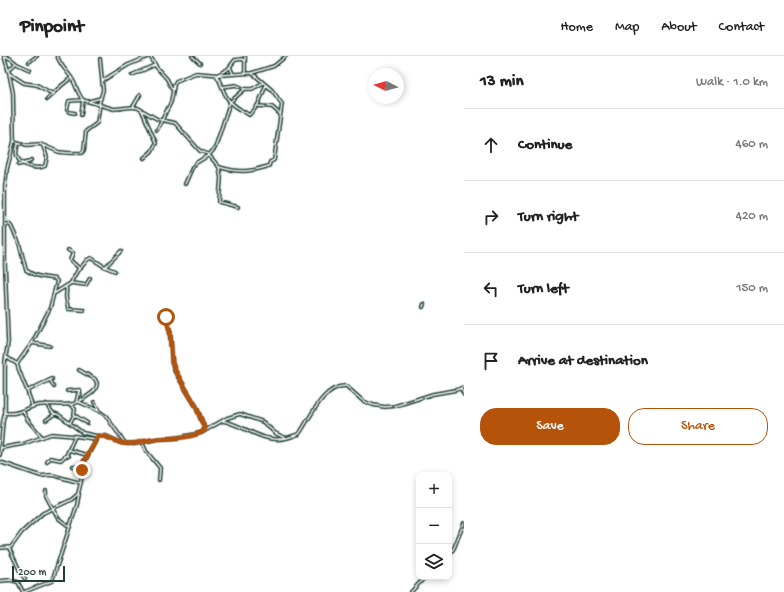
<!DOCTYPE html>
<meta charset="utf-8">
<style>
:root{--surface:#fff;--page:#f2f2f2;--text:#222;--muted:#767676;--line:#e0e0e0;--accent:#b45309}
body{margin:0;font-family:"Gochi Hand",sans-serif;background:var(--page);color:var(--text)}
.controls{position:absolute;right:12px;bottom:12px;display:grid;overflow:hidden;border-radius:8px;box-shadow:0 2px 6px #0003}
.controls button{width:36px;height:36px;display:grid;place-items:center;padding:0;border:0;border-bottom:1px solid var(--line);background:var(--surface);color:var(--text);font:20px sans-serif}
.compass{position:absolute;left:368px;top:12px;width:36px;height:36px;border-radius:50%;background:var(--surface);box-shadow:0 2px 6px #0003;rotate:276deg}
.scale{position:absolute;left:12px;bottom:10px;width:53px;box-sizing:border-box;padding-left:4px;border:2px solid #1f3d34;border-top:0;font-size:11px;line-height:14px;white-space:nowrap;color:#1f3d34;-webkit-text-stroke:3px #fff;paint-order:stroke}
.stop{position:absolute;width:12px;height:12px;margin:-9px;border:3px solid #b45309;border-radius:50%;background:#fff}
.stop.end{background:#b45309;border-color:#fff;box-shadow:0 1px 4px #0008}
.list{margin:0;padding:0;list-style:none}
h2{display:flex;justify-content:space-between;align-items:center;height:52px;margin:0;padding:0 16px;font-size:17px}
h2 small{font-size:13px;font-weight:400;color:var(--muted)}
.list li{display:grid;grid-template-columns:26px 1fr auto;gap:12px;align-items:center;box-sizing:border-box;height:72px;padding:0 16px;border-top:1px solid var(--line)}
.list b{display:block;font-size:15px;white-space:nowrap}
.list em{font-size:13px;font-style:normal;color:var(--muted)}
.actions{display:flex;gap:8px;padding:12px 16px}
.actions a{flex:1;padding:9px 0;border:1px solid var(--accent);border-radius:16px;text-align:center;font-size:14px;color:var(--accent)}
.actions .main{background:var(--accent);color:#fff}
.icon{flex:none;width:22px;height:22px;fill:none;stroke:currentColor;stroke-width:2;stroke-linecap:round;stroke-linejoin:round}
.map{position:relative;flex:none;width:464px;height:536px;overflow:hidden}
header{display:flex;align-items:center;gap:24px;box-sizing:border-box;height:56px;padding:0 20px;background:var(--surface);border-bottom:1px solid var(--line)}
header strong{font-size:19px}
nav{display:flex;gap:22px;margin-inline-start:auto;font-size:14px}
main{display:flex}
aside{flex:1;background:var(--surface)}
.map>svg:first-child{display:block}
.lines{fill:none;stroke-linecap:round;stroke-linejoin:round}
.minor-casing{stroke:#1f3d34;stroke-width:4.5}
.minor{stroke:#fff;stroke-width:1.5}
.route{stroke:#b45309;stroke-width:5}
</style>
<header>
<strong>Pinpoint</strong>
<nav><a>Home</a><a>Map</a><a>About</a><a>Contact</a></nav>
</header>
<main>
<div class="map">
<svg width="464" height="536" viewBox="0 0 464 536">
<rect width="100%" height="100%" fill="#fff"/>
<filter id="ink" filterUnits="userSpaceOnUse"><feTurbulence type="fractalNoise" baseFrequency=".025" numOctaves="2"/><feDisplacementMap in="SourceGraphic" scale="8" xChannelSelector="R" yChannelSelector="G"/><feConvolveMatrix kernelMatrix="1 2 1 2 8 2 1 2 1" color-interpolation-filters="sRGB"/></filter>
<g filter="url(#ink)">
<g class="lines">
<defs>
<path id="minor" d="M 5,0 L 11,3 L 17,8 L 30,14
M 57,0 C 61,10 65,13 71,21 C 76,28 77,37 83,44 L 114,53 L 133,51 L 138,52 L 157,63 L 175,67 L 200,95 L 208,98 L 219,111 L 221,122 L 219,146 L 238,151
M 150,0 L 157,12 L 167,23 L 172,33
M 192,0 L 200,7
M 245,0 L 245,17
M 29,6 L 37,0
M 230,11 L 233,18
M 8,15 L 15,8
M 10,18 L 24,27 L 37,29 L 53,38
M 132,19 L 155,9
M 216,19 C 221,26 222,33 226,40 C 230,49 241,53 249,59 C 259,51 261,41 266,29
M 217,19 L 228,13 L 235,4 L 242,3 L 245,5
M 102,25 L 128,9 L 150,0
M 222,31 L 236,29 L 245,33
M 47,43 L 61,30 L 71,22
M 90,45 L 101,42
M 99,48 L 103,34 L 100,3
M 258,50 L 272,51 L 280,58
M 133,51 L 140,39
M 142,55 L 156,87 L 152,95 L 144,102
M 75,57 L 69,56 L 67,54 L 69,45 L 83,44
M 81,59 L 83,45
M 157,74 L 171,46 L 174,29 L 176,25 L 196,17 L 221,19 L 252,17 L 274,10 L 286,0
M 14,85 L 27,89 L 40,88 L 59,96 L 69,97 L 82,97 L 84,94 L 86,75 L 97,67 L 100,48
M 18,87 C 18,91 15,96 17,100 C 20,110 36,114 45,110 L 47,101 L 43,90
M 18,109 L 29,106 L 31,104
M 219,111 C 239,117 249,116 269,110 L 270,106 L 274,104 L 282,48 L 272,34 L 252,17
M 185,128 L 192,112 L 196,107 L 209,99 L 215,92 L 230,46 L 245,33 L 252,33 L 263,27
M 5,169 L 9,168 L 11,170 L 19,187 L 26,214 C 35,221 44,221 55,223 L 57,225 L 50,252 L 32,287 L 17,308
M 68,194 L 73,197 L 70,204 L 79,212 L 70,228
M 105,211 L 121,195
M 79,214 L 87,204 L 91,202 L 105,211 L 115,215
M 66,231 C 67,235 66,236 66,240 C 66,245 68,249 68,253 L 84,254
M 55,237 L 71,227 L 86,229 L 90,222
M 423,251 L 424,248
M 166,261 L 170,275 L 172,307 L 175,316 L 196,350 L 205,374
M 32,287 L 50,290
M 6,301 L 17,308 C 21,322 29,336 32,350
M 50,324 L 54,331
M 461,333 L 464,339
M 80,334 L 81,344
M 27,335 L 52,323
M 67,335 L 79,334
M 79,346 L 99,355
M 94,346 L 99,355 L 106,360 L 125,387
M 76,347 L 79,334 L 80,334
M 46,348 L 53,357 L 59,359 L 83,377 L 97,380
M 71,349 L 75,353 L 74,359 L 87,367
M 23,355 L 27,363 L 42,381
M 6,357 C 19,359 27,351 39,349 C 60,346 69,355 89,339 C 94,336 97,333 97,327 L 95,323 L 79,314
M 46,364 L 55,358
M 223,365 C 245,369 262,388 286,382
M 70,367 L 74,359
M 142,386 L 146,395 L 160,412 L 159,424
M 1,392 L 23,388 L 51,378 L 75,380 L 95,383
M 69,394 L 87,399
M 0,399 L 3,365 L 5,357 L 5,306 L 8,286 L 5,210 L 5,130 L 7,113 L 14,85 L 13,37 L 9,17 L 4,0
M 66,400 L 75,380
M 0,406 L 41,420 L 52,419 L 81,427
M 47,406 L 50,402 L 61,404 L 65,400 L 69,400
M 73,410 L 83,411
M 46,435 L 46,440 L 58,462 L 70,471
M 0,492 L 11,491 L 22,476 L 43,457 L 71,444 L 78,438 L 81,426 L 83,409 L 98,380 L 106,380 L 121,387 L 135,388 L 157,383 L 175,382 L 201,377 L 227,362 L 240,358 L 263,366 L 275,377 L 283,381 L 287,382 L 299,378 C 310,363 323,329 346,330 L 363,345 L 373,349 L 385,351 L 395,350 L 433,338 L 456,334 L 464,331
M 9,492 L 20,515 L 25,523
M 449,499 L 454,492 L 464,467
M 0,525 L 10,524 L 18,526 L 23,536
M 24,536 L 52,525 L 77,449 L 79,438
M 411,536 L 425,521"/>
</defs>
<use href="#minor" class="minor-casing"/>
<use href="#minor" class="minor"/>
</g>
</g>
<g class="lines" filter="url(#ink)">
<path class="route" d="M 82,414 L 84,405 L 98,380 C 107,379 113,385 122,387 C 134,390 144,384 156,383 C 172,381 190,384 205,374 L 196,350 L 176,316 L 172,307 L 170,275 L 166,261"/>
</g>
</svg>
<div class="controls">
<button>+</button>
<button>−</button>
<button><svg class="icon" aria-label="layers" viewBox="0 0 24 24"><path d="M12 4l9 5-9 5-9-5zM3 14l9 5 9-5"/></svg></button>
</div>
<svg class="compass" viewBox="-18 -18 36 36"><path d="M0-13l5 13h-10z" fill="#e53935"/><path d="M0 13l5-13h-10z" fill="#767676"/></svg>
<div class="scale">200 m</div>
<div class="stop" style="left:166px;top:261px"></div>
<div class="stop end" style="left:82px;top:414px"></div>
</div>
<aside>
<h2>13 min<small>Walk · 1.0 km</small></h2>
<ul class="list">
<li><svg class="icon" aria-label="ahead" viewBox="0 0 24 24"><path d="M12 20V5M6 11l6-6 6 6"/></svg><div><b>Continue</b></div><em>460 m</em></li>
<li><svg class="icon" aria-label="right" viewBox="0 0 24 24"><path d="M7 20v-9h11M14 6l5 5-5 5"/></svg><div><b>Turn right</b></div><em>420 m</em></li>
<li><svg class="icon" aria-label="left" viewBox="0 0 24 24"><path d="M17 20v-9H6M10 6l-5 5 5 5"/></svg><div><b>Turn left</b></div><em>150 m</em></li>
<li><svg class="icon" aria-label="arrive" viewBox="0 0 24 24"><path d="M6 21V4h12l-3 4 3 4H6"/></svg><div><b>Arrive at destination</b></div></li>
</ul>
<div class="actions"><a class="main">Save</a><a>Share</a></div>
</aside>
</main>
